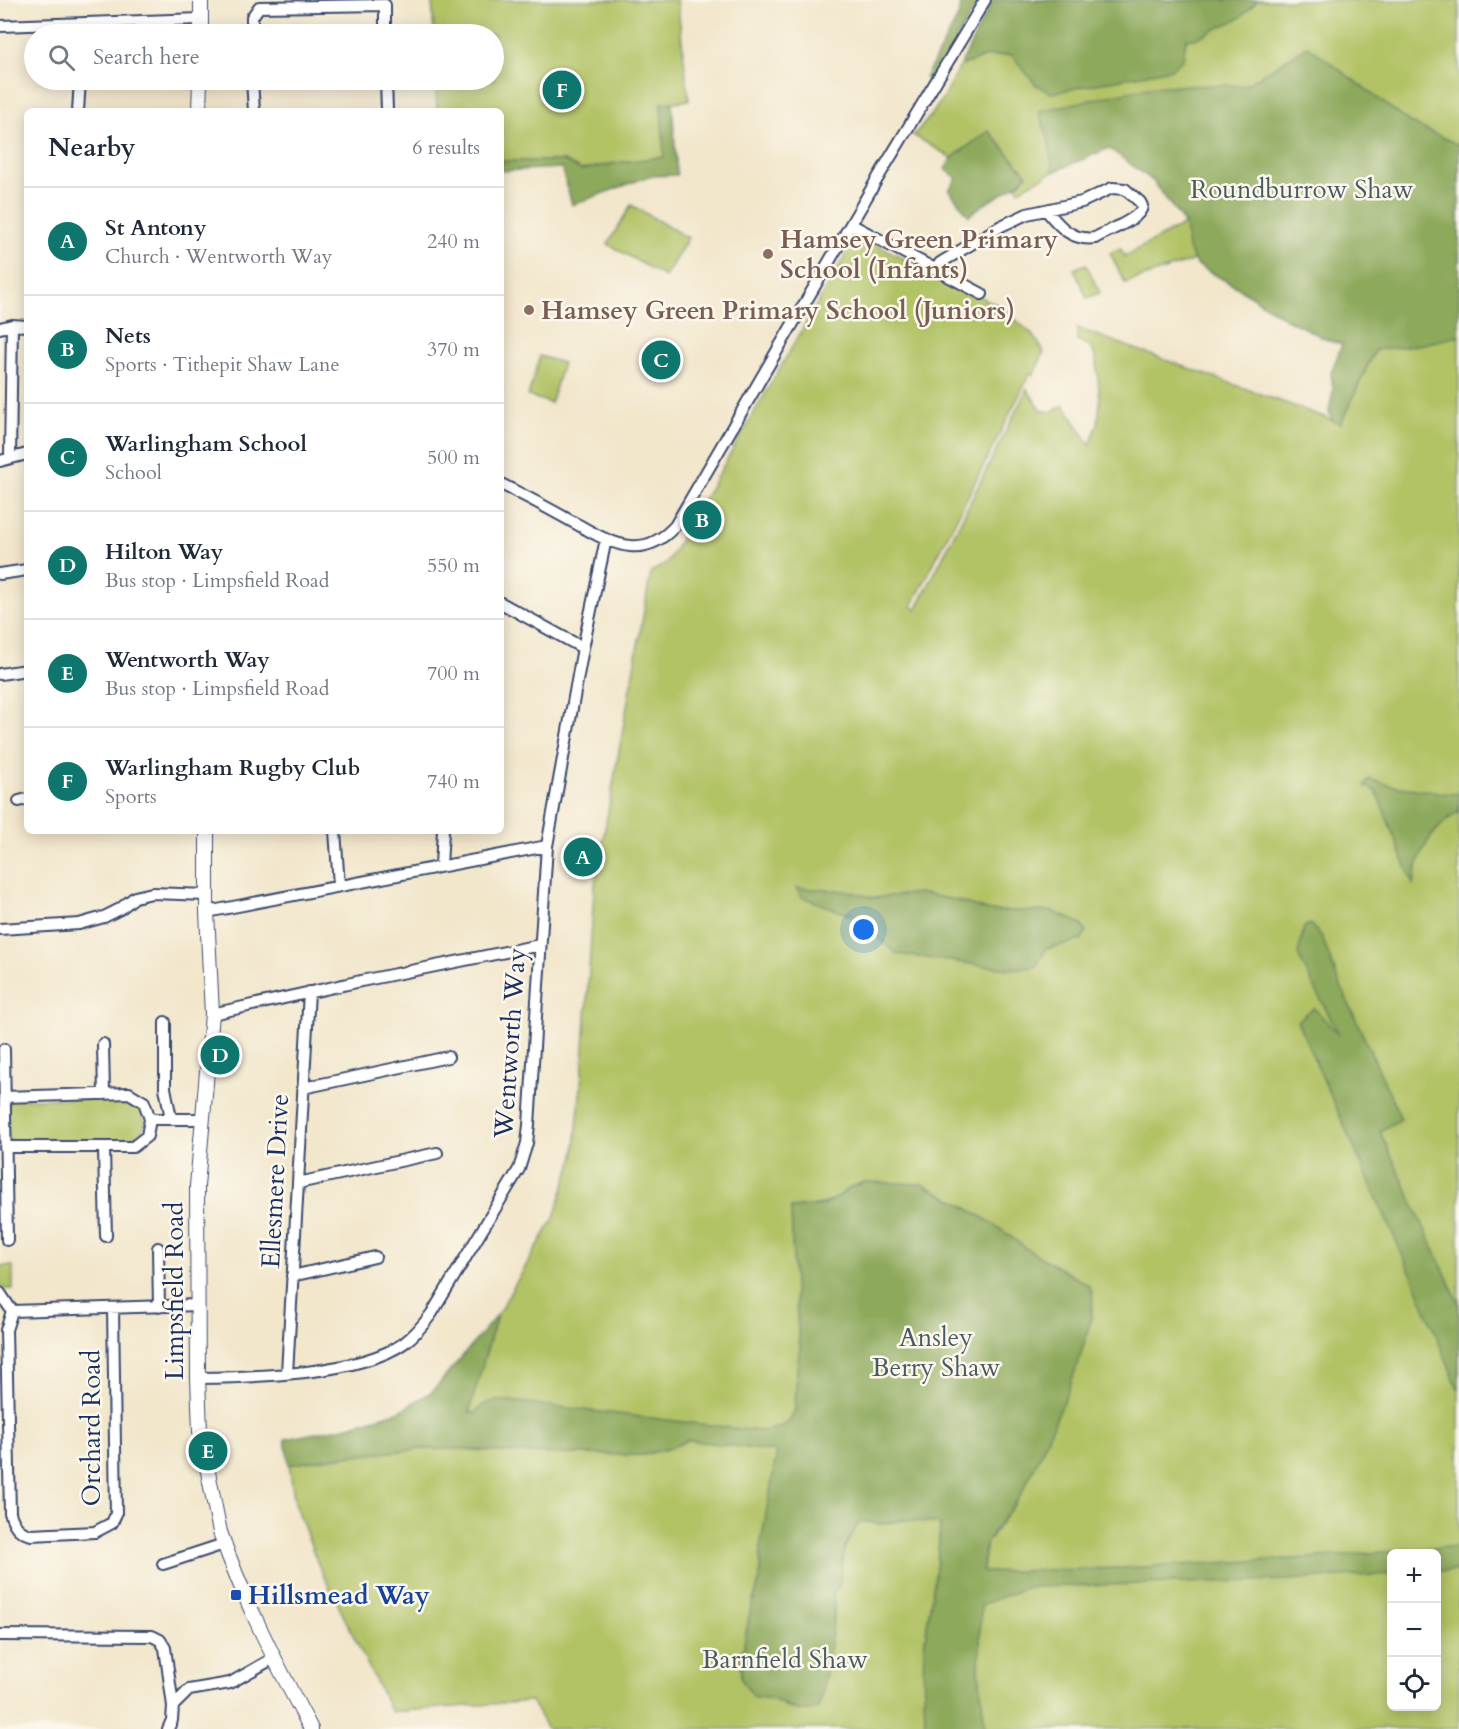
<!DOCTYPE html>
<meta charset="utf-8">
<style>
:root{--surface:#fff;--page:#f2f2f3;--text:#1f2937;--muted:#747a83;--line:#e0e1e3;--accent:#0f766e}
body{margin:0;font-family:Cardo,serif;background:var(--page);color:var(--text)}
.controls{position:absolute;right:18px;bottom:18px;display:grid;overflow:hidden;border-radius:9px;box-shadow:0 3px 15px #0003}
.controls button{width:54px;height:54px;display:grid;place-items:center;padding:0;border:0;border-bottom:2px solid var(--line);background:var(--surface);color:var(--text);font:30px sans-serif}
.you{position:absolute;left:864px;top:930px;width:21px;height:21px;margin:-15px;border:4px solid #fff;border-radius:50%;background:#1a73e8;box-shadow:0 0 0 9px #1a73e833}
.badge{display:grid;place-items:center;width:39px;height:39px;border-radius:50%;background:var(--accent);color:#fff;font-size:20px;font-weight:700}
.pin{position:absolute;translate:-50% -50%;border:3px solid #fff;box-shadow:0 2px 6px #0006}
.list{margin:0;padding:0;list-style:none}
h2{display:flex;justify-content:space-between;align-items:center;height:78px;margin:0;padding:0 24px;font-size:26px}
h2 small{font-size:20px;font-weight:400;color:var(--muted)}
.list li{display:grid;grid-template-columns:39px 1fr auto;gap:18px;align-items:center;box-sizing:border-box;height:108px;padding:0 24px;border-top:2px solid var(--line)}
.list b{display:block;font-size:22px;white-space:nowrap}
.list p{margin:0;font-size:20px;white-space:nowrap;color:var(--muted)}
.list em{font-size:20px;font-style:normal;color:var(--muted)}
.icon{flex:none;width:33px;height:33px;fill:none;stroke:currentColor;stroke-width:2;stroke-linecap:round;stroke-linejoin:round}
.map{position:relative;flex:none;width:1459px;height:1729px;overflow:hidden}
.search{position:absolute;background:var(--surface);box-shadow:0 3px 15px #0003;left:24px;top:24px;width:480px;height:66px;display:flex;align-items:center;gap:15px;box-sizing:border-box;padding:0 21px;border-radius:33px;color:var(--muted);font-size:22px}
.panel{position:absolute;background:var(--surface);box-shadow:0 3px 15px #0003;left:24px;top:108px;width:480px;height:726px;border-radius:9px}
.map>svg:first-child{display:block}
.green{fill:#b2c366;stroke:#667962;stroke-width:1.5;fill-rule:evenodd}
.forest{fill:#8da95b;stroke:#546c5c;stroke-width:1.5}
.lines{fill:none;stroke-linecap:round;stroke-linejoin:round}
.minor-casing{stroke:#3b4a6e;stroke-width:14}
.major-casing{stroke:#3b4a6e;stroke-width:16}
.minor{stroke:#fff;stroke-width:10}
.major{stroke:#fff;stroke-width:14}
.education-dot{fill:#8d6e63;stroke:#fbf7ec;stroke-width:2}
.transit-dot{fill:#1a4fb4;stroke:#fbf7ec;stroke-width:2}
.labels{text-anchor:middle;dominant-baseline:central;stroke-width:5;stroke-linejoin:round;paint-order:stroke}
.park-label{font-size:26px;fill:#485b60;stroke:#fbf7ec}
.education-label{font-size:26px;font-weight:bold;fill:#785e54;stroke:#fbf7ec;text-anchor:start}
.street-label{font-size:26px;fill:#1b2f5e;stroke:#fbf7ec}
.transit-label{font-size:26px;font-weight:bold;fill:#164399;stroke:#fbf7ec;text-anchor:start}
</style>
<div class="map">
<svg width="1459" height="1729" viewBox="0 0 1459 1729">
<rect width="100%" height="100%" fill="#fbf7ec"/>
<filter id="ink" filterUnits="userSpaceOnUse"><feTurbulence type="fractalNoise" baseFrequency=".0167" numOctaves="2"/><feDisplacementMap in="SourceGraphic" scale="12" xChannelSelector="R" yChannelSelector="G"/><feConvolveMatrix kernelMatrix="1 2 1 2 8 2 1 2 1" color-interpolation-filters="sRGB"/></filter>
<filter id="wash" filterUnits="userSpaceOnUse"><feTurbulence type="fractalNoise" baseFrequency=".008" numOctaves="4" result="noise"/><feDisplacementMap in="SourceGraphic" scale="24" xChannelSelector="R" yChannelSelector="G"/><feGaussianBlur stdDeviation="1.35" result="paint"/><feColorMatrix in="noise" values="0 0 0 0 0 0 0 0 0 0 0 0 0 0 0 0 0 1.4 0 .05"/><feComposite in="paint" operator="in"/></filter>
<g filter="url(#wash)">
<rect width="100%" height="100%" fill="#f2e6cb"/>
<path class="green" d="M 432,0 L 677,0 L 689,100 L 661,104 L 665,157 L 622,162 L 581,170 L 564,161 L 501,161 L 501,111 L 437,111 L 436,80 L 494,80 L 494,34 L 434,34 Z
M 993,0 L 1459,0 L 1459,1729 L 985,1729 L 979,1671 L 981,1581 L 987,1542 L 1018,1499 L 1045,1444 L 1068,1389 L 1091,1320 L 1088,1285 L 1030,1251 L 992,1223 L 941,1193 L 849,1188 C 829,1207 817,1205 791,1208 L 794,1284 L 800,1347 L 797,1369 L 795,1410 L 790,1421 L 761,1543 L 760,1579 L 750,1612 L 741,1661 L 741,1678 L 753,1696 L 776,1700 L 787,1708 L 807,1711 L 826,1667 L 830,1649 L 834,1611 L 833,1594 L 839,1585 L 845,1547 L 858,1524 L 861,1521 L 880,1524 L 905,1520 L 937,1523 L 940,1526 L 937,1563 L 925,1641 L 925,1729 L 547,1729 L 531,1701 L 391,1712 L 318,1564 L 295,1503 L 289,1465 L 329,1458 L 419,1449 L 462,1449 L 517,1453 L 643,1455 L 670,1448 L 687,1441 L 468,1412 L 497,1315 L 553,1220 L 574,1157 L 583,1064 L 594,890 L 651,572 L 667,563 L 857,235 L 1001,307 L 1034,336 L 1044,352 L 1033,376 L 1030,374 L 912,606 L 916,610 L 1027,389 L 1041,410 L 1051,412 L 1064,405 L 1090,445 L 1098,423 L 1100,401 L 1096,358 L 1090,346 L 1077,340 L 1077,328 L 1341,423 L 1375,350 L 1330,341 L 1283,317 L 1242,290 L 1196,264 L 1194,260 L 1125,283 L 1110,253 L 1120,248 L 1125,256 L 1185,224 L 1153,181 L 1109,148 L 1053,172 L 1019,190 L 1016,186 L 1027,175 L 989,131 L 952,158 L 913,135 C 935,115 947,92 960,66 L 987,56 ZM 1392,1554 L 1436,1554 L 1436,1706 L 1392,1706 Z
M 631,205 L 688,238 L 665,277 L 608,244 Z
M 1086,264 L 1100,293 L 1087,298 L 1074,269 Z
M 540,356 L 563,363 L 551,403 L 528,396 Z
M 125,1098 L 141,1106 C 147,1125 146,1130 131,1142 L 17,1144 L 8,1139 L 7,1106 L 11,1099 Z
M 0,1266 L 13,1266 L 13,1289 L 3,1289 L 0,1286 Z"/>
<path class="forest" d="M 962,0 L 980,0 L 931,81 L 925,78 L 958,17 Z
M 993,0 L 1258,0 L 1240,18 L 1195,39 L 1186,39 L 1183,59 L 1171,69 L 1051,93 L 1035,84 L 1012,55 L 987,56 L 960,66 Z
M 1308,46 L 1411,123 L 1459,145 L 1459,336 L 1424,344 L 1375,350 L 1341,423 L 1333,421 L 1329,412 L 1333,390 L 1331,373 L 1342,344 L 1330,341 L 1283,317 L 1242,290 L 1196,264 L 1188,248 L 1185,224 L 1153,181 L 1109,148 L 1053,172 L 1048,138 L 1039,111 L 1155,86 L 1246,85 Z
M 672,102 L 677,175 L 650,176 L 572,205 L 562,168 L 501,171 L 501,161 L 564,161 L 581,170 L 622,162 L 664,157 L 661,103 Z
M 989,131 L 1027,175 C 1009,194 986,199 969,216 L 949,190 L 957,178 L 945,169 L 952,158 Z
M 1369,779 L 1393,786 L 1452,794 L 1459,793 L 1459,811 C 1430,830 1419,851 1413,884 L 1376,791 L 1365,786 Z
M 797,888 L 848,891 L 874,898 L 919,893 L 955,900 L 990,911 L 1052,911 L 1080,923 L 1086,932 L 1081,940 L 1046,949 L 1036,967 L 1009,969 L 897,954 L 855,917 L 802,897 Z
M 1310,924 L 1322,937 L 1338,980 L 1401,1119 L 1380,1131 L 1459,1304 L 1459,1391 L 1415,1283 L 1297,1021 L 1314,1008 L 1339,1035 L 1298,955 L 1304,927 Z
M 864,1182 L 922,1184 L 957,1202 L 992,1223 L 1030,1251 L 1088,1285 C 1112,1306 1034,1472 1018,1499 C 1009,1513 996,1526 988,1540 C 984,1549 983,1563 983,1572 L 1121,1568 L 1308,1558 L 1459,1546 L 1459,1571 L 1437,1571 L 1436,1554 L 1392,1554 L 1391,1574 L 1288,1580 L 1028,1587 L 981,1605 L 979,1671 L 985,1729 L 925,1729 C 925,1699 921,1671 925,1641 C 929,1603 939,1565 940,1526 L 937,1523 L 905,1520 L 880,1524 L 861,1521 L 858,1524 L 845,1547 L 839,1585 L 833,1594 L 834,1611 L 830,1649 L 821,1699 L 818,1708 C 799,1715 792,1708 777,1701 C 770,1698 760,1697 753,1696 L 741,1679 L 741,1661 L 750,1612 L 760,1579 L 761,1543 L 777,1452 L 688,1440 L 670,1448 L 643,1455 L 517,1453 L 462,1449 L 419,1449 L 329,1458 L 289,1465 L 285,1439 L 345,1427 L 400,1411 L 433,1391 L 497,1315 L 469,1412 L 476,1413 C 485,1399 495,1401 510,1401 L 758,1431 L 778,1428 L 790,1421 L 795,1410 L 797,1369 L 800,1347 L 794,1284 L 791,1208 L 825,1205 L 841,1195 L 849,1188 Z"/>
</g>
<g filter="url(#ink)">
<g class="lines">
<defs>
<path id="minor" d="M 0,26 L 201,19
M 252,34 L 252,17 L 259,7 L 385,5 L 385,34
M 252,80 L 254,111
M 386,80 L 387,111
M 78,111 L 80,80
M 852,225 L 982,294
M 936,269 L 940,263 L 1001,226 L 1027,214 L 1082,202 L 1112,188 L 1125,189 L 1140,202 L 1142,206 C 1142,219 1106,231 1095,238 C 1072,241 1060,227 1047,211
M 0,328 L 12,325 L 27,326
M 10,458 L 12,325
M 0,461 L 27,454
M 501,484 C 525,496 548,508 571,521 C 589,530 609,544 630,546 C 648,548 663,539 675,526 L 876,181 L 985,0
M 0,574 L 27,570
M 501,603 L 583,648
M 0,674 L 27,670
M 19,801 L 27,799
M 335,831 L 339,885
M 441,865 L 443,831
M 207,912 L 547,846
M 0,929 L 79,924 L 104,917 L 120,909 L 135,897 L 152,893 L 207,895
M 212,1014 L 361,981 L 540,945
M 165,1022 L 165,1088 L 171,1118
M 103,1044 L 104,1094
M 4,1049 L 7,1240
M 303,1088 L 448,1057
M 4,1097 L 129,1093 L 144,1102 L 150,1119
M 5,1147 L 133,1147 L 147,1136 L 150,1119 L 203,1119
M 104,1149 L 106,1236
M 298,1183 L 437,1153
M 158,1248 L 159,1307
M 292,1276 L 375,1257
M 0,1293 L 12,1311
M 113,1308 L 116,1514 L 112,1523 L 95,1532 L 31,1535 C 18,1532 14,1525 10,1513 L 6,1330 L 12,1311 L 198,1305
M 287,1373 L 309,992
M 198,1378 C 253,1377 359,1375 404,1343 C 415,1335 424,1324 432,1313 L 519,1169 L 527,1143 L 529,1125 L 547,846 L 583,648 L 606,539
M 163,1564 L 224,1544
M 0,1635 L 152,1636 L 160,1640 L 165,1648 L 173,1706
M 168,1729 L 172,1720 L 173,1706 L 189,1690 L 230,1683 L 274,1658"/>
<path id="major" d="M 201,34 L 201,0
M 199,111 L 200,80
M 207,831 L 207,912 L 212,1014 L 197,1186 L 198,1378 L 200,1432 L 220,1532 C 244,1601 277,1665 311,1729"/>
</defs>
<use href="#minor" class="minor-casing"/>
<use href="#major" class="major-casing"/>
<use href="#minor" class="minor"/>
<use href="#major" class="major"/>
</g>
</g>
<g class="education-dot">
<circle cx="768" cy="254" r="6"/>
<circle cx="529" cy="310" r="6"/>
</g>
<rect class="transit-dot" x="230" y="1589" width="12" height="12" rx="3"/>
<g class="labels">
<g class="park-label">
<text x="1302" y="189">Roundburrow Shaw</text>
<text x="936" y="1337">Ansley<tspan x="936" dy="30">Berry Shaw</tspan></text>
<text x="785" y="1659">Barnfield Shaw</text>
</g>
<g class="education-label">
<text x="780" y="239">Hamsey Green Primary<tspan x="780" dy="30">School (Infants)</tspan></text>
<text x="541" y="310">Hamsey Green Primary School (Juniors)</text>
</g>
<g class="street-label">
<text transform="translate(510 1043) rotate(-86)">Wentworth Way</text>
<text transform="translate(275 1181) rotate(-87)">Ellesmere Drive</text>
<text transform="translate(174 1291) rotate(-90)">Limpsfield Road</text>
<text transform="translate(91 1428) rotate(-90)">Orchard Road</text>
</g>
<g class="transit-label">
<text x="248" y="1595">Hillsmead Way</text>
</g>
</g>
</svg>
<div class="controls">
<button>+</button>
<button>−</button>
<button><svg class="icon" aria-label="locate" viewBox="0 0 24 24"><circle cx="12" cy="12" r="6"/><path d="M12 2v4M12 18v4M2 12h4M18 12h4"/></svg></button>
</div>
<div class="you"></div>
<div class="pin badge" style="left:583px;top:857px">A</div>
<div class="pin badge" style="left:702px;top:520px">B</div>
<div class="pin badge" style="left:661px;top:360px">C</div>
<div class="pin badge" style="left:220px;top:1055px">D</div>
<div class="pin badge" style="left:208px;top:1451px">E</div>
<div class="pin badge" style="left:562px;top:90px">F</div>
<div class="search"><svg class="icon" aria-label="search" viewBox="0 0 24 24"><circle cx="10" cy="10" r="6"/><path d="M15 15l6 6"/></svg>Search here</div>
<section class="panel">
<h2>Nearby<small>6 results</small></h2>
<ul class="list">
<li><span class="badge">A</span><div><b>St Antony</b><p>Church · Wentworth Way</p></div><em>240 m</em></li>
<li><span class="badge">B</span><div><b>Nets</b><p>Sports · Tithepit Shaw Lane</p></div><em>370 m</em></li>
<li><span class="badge">C</span><div><b>Warlingham School</b><p>School</p></div><em>500 m</em></li>
<li><span class="badge">D</span><div><b>Hilton Way</b><p>Bus stop · Limpsfield Road</p></div><em>550 m</em></li>
<li><span class="badge">E</span><div><b>Wentworth Way</b><p>Bus stop · Limpsfield Road</p></div><em>700 m</em></li>
<li><span class="badge">F</span><div><b>Warlingham Rugby Club</b><p>Sports</p></div><em>740 m</em></li>
</ul>
</section>
</div>
